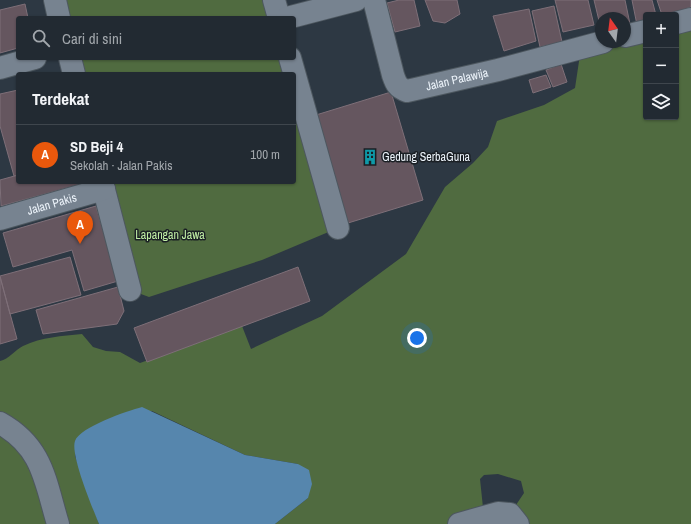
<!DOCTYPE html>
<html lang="id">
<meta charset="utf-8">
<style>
:root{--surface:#222a32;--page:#2a323a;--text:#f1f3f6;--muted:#a2a7ac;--line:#3f464d;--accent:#ea580c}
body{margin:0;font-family:"Archivo Narrow",sans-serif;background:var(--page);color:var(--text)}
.controls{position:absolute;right:12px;top:12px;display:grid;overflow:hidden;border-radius:4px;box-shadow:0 1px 3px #0004}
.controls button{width:36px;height:36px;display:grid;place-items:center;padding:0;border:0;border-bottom:1px solid var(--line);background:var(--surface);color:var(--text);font:20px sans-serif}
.compass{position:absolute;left:595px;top:12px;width:36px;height:36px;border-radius:50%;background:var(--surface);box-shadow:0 1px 3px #0004;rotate:346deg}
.you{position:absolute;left:417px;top:338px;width:14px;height:14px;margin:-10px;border:3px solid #fff;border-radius:50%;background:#1a73e8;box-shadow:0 0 0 6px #1a73e833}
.badge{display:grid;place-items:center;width:26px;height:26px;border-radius:50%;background:var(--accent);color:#fff;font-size:13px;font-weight:700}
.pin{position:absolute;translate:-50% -33px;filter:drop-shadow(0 1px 2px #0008)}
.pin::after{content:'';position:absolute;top:21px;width:14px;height:12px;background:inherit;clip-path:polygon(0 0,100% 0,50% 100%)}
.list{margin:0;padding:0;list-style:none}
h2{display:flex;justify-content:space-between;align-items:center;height:52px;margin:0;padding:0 16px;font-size:17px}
h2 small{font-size:13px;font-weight:400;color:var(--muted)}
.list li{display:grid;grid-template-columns:26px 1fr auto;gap:12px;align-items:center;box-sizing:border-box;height:60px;padding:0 16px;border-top:1px solid var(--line)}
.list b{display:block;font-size:15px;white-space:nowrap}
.list p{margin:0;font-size:13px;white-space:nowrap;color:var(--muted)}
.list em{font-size:13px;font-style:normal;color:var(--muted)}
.icon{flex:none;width:22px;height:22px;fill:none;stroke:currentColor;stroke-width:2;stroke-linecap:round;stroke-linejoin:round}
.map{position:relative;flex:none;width:691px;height:524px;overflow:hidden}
.search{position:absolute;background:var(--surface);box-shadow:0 1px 3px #0004;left:16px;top:16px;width:280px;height:44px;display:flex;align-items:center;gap:10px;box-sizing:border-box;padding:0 14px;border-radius:4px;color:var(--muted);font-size:15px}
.panel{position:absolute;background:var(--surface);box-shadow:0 1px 3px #0004;left:16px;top:72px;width:280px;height:112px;border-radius:4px}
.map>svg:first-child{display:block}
.green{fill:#506b40}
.water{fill:#5686ad}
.building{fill:#65565f;stroke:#7e6f78}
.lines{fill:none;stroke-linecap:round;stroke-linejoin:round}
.minor-casing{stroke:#4d575f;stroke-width:24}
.minor{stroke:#778390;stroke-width:22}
.labels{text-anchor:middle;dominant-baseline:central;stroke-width:3;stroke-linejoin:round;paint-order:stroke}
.street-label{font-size:12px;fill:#ecf3fa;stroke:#1a1f24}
.poi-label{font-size:12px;fill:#ecf3fa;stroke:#1a1f24;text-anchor:start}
.park-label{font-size:12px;fill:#c1efa5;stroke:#1a1f24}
</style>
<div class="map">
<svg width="691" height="524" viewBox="0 0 691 524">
<rect width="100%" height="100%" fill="#2d3843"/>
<path class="green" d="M 55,0 L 274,0 L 279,18 L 59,18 Z
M 691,19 L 691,524 L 518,524 L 510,514 L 524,493 L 521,481 L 498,474 L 484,475 L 480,479 L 484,517 L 459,524 L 275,524 L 308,498 L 298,464 L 245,455 L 152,411 L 75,441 L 75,456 L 99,524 L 0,524 L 0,361 C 9,359 15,350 23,346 C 42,337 62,336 82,334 L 93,347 L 106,351 L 120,352 L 140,363 L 242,326 L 251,349 L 322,316 L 406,254 L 445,187 L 473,163 L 488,147 L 497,121 L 544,105 L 575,88 L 581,48 L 603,42 L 625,42 L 646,31 L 646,117 L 676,117 L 676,23 Z
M 70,58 L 290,58 L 338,228 L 262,260 L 149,297 L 130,290 L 102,182 L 294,182 L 294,74 L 74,74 Z"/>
<path class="water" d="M 142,407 L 245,455 L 298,464 L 309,470 L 312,484 L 308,498 L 275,524 L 99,524 C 93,509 70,455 75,441 C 80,427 127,411 142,407 Z"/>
<path class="building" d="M 399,0 L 414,0 L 420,26 L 395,32 L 387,3 Z
M 425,0 L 457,0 L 460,14 L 445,23 L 433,21 Z
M 555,0 L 588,0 L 594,25 L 563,32 Z
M 594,0 L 625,0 L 630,24 L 625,25 L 625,18 L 601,18 L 601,29 Z
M 632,0 L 652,0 L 656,15 L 646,15 L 646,22 L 637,25 Z
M 657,0 L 691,0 L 691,7 L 668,15 L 662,15 Z
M 25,4 L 28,18 L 18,18 L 18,48 L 0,53 L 0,10 Z
M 554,6 L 562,42 L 540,47 L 532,11 Z
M 529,9 L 536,41 L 504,51 L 493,16 Z
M 561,64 L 567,82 L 553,87 L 546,70 Z
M 546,75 L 551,87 L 533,93 L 529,80 Z
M 18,90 L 18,175 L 14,176 L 0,126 L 0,94 Z
M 391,92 L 423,200 L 348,223 L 316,115 Z
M 18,175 L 18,182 L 89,182 L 1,206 L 0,180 Z
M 96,206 L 118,281 L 84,291 L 72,250 L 13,267 L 3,233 Z
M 70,257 L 81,295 L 10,314 L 0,276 Z
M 298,267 L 310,301 L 147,362 L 134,328 Z
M 0,277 L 17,339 L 0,344 Z
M 118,287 L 124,311 L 117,324 L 43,334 L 36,310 Z"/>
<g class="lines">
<defs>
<g id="minor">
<path d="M 55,0 L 59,18"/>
<path d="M 274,0 L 279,18"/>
<path id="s1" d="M 374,0 L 393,75 C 396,84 398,88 407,91 L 498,70 L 603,42"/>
<path d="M 287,18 L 356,0"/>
<path d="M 676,23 L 691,19"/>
<path d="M 625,36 L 646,31"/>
<path d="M 70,58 L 74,74"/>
<path d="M 290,58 L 338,228"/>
<path d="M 0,68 L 35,58"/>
<path d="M 102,182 L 130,290"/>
<path id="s2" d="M 0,219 L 104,189"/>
<path d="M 0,423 C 43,447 45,481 58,524"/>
<path d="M 459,524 L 498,513 L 510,514 L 518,524"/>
</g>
</defs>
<use href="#minor" class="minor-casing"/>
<use href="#minor" class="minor"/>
</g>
<defs>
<symbol id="building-bare" viewBox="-9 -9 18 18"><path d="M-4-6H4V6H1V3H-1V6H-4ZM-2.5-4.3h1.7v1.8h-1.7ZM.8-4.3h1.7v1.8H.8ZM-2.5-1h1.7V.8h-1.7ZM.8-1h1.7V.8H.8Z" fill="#0f9aa8" stroke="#1a1f24" stroke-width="2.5" paint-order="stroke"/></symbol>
</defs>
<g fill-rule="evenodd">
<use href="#building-bare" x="359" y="146" width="22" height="22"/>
</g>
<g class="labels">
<g class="street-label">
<text stroke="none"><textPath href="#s1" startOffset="151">Jalan Palawija</textPath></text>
<text stroke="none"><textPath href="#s2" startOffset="54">Jalan Pakis</textPath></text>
</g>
<g class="poi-label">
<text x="382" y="157">Gedung SerbaGuna</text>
</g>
<g class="park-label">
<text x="170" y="235">Lapangan Jawa</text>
</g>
</g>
</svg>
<div class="controls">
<button>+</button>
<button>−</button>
<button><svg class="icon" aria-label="layers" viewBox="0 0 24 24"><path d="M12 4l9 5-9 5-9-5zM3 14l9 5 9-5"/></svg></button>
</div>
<svg class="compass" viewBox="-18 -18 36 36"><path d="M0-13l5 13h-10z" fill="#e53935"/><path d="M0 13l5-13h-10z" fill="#a2a7ac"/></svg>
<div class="you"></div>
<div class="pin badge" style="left:80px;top:244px">A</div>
<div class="search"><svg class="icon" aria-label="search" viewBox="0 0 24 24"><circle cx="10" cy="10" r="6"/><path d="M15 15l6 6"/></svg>Cari di sini</div>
<section class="panel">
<h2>Terdekat<small></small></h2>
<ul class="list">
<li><span class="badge">A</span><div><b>SD Beji 4</b><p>Sekolah · Jalan Pakis</p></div><em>100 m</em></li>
</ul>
</section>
</div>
